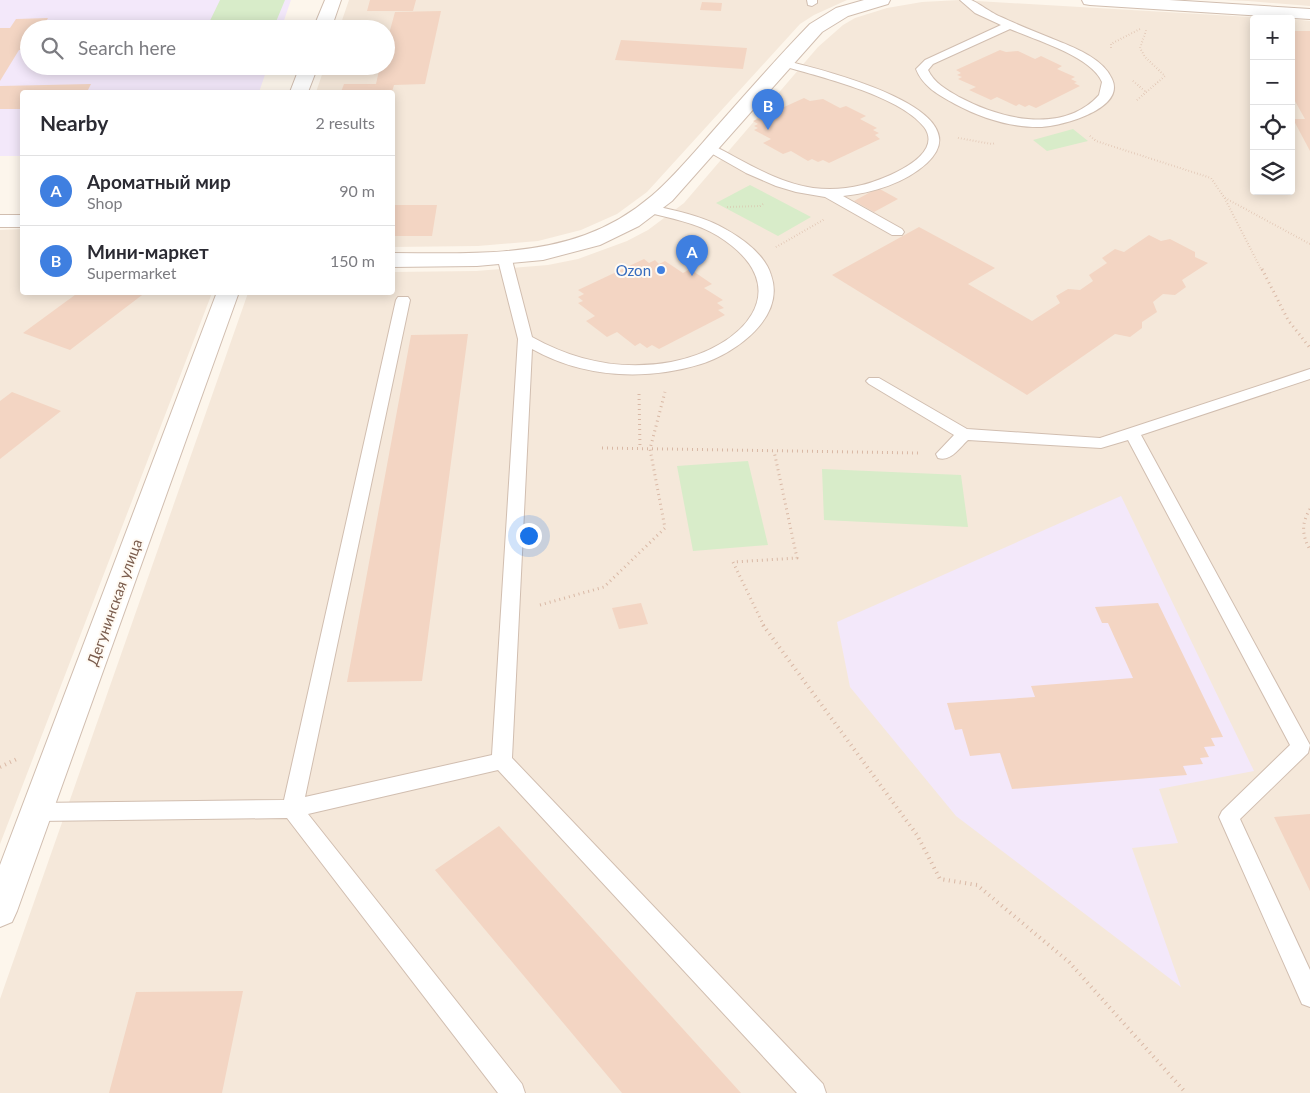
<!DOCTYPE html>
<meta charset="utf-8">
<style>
:root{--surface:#fff;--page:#f7f7f7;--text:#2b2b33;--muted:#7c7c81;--line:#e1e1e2;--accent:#7c3aed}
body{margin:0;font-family:Lato,sans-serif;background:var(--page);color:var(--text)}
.controls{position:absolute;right:15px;top:15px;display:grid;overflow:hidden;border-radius:5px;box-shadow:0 2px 12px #0003}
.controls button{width:45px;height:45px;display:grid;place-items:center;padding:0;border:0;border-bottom:1px solid var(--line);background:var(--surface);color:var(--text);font:25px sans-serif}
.you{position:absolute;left:528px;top:535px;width:18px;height:18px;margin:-12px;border:4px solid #fff;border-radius:50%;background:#1a73e8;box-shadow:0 0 0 8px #1a73e833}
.badge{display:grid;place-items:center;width:32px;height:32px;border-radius:50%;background:var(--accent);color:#fff;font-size:16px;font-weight:700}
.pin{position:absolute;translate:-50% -41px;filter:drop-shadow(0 1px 2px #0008)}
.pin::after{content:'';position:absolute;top:26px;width:18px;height:15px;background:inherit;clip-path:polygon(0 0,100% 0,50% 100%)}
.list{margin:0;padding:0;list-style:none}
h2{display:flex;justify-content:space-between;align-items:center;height:65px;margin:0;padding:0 20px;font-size:21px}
h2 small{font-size:16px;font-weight:400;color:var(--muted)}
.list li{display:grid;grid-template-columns:32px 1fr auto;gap:15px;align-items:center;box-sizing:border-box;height:70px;padding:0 20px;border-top:1px solid var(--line)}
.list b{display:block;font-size:19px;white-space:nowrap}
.list p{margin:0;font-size:16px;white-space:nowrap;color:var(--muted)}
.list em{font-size:16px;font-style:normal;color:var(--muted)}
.icon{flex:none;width:28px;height:28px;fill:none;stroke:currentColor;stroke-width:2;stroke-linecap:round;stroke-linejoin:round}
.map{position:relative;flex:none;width:1310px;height:1093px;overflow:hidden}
.search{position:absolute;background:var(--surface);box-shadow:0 2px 12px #0003;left:20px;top:20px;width:375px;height:55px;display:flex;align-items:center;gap:12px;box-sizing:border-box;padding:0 18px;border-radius:28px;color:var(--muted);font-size:19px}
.panel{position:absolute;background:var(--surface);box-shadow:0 2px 12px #0003;left:20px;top:90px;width:375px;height:205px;border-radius:5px}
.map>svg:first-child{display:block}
.residential{fill:#f5e8da}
.education{fill:#f3e8fa}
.green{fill:#d8ecc9}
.building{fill:#f3d5c3}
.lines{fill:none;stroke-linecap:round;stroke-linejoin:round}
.lane-casing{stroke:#d1beb0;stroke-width:2}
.street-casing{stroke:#d1beb0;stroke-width:2}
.path-far2{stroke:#d9b8a5;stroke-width:2;stroke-dasharray:0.5 2.5;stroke-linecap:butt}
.path-far1{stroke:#d9b8a5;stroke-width:3;stroke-dasharray:1 4;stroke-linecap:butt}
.path{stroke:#d9b8a5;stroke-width:4;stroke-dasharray:1 4.5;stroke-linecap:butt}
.lane{fill:#fff;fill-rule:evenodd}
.street{fill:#fff;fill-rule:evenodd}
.shop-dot{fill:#3f7fe0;stroke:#fffaf3;stroke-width:2}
.labels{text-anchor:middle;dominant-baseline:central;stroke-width:4;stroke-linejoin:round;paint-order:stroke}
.shop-label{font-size:15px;fill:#366cbe;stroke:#fffaf3;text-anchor:end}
.street-label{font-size:15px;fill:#7a5c4d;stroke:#fffaf3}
</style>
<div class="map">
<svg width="1310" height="1093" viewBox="0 0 1310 1093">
<rect width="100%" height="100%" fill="#fdf6ec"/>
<path class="residential" d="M 349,0 L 847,0 L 814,15 L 800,24 L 647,192 L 617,214 L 581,230 L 538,241 L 478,246 L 393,247 L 392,92 L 316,92 L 325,66 L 386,66 L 386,29 L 339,29 Z
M 960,0 L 1284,19 L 1254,19 L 1254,191 L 1291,191 L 1291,19 L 1310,21 L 1310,1093 L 0,1093 L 0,999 L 248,293 L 392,292 L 393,272 L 476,271 L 548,265 L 578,259 L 627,241 L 648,230 L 684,203 L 818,47 L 843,25 L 855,18 L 887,8 L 922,2 Z
M 1224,0 L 1310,0 L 1310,6 L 1248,1 Z
M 22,229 L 22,292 L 212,293 L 0,844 L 0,230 Z"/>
<path class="education" d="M 0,0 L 291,0 L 281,29 L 29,29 L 29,66 L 268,66 L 259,92 L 22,92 L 22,156 L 0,156 Z
M 1121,496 L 1254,771 L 1159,789 L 1178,843 L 1132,848 L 1181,987 L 956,816 L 850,687 L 837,622 Z"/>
<path class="green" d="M 220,0 L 285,0 L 273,29 L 206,29 Z
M 1073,129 L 1088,141 L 1047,151 L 1033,140 Z
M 750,185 L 811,217 L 778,236 L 716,203 Z
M 748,461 L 768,545 L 693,551 L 677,466 Z
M 822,469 L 961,475 L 968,527 L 824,520 Z"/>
<path class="building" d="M 370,0 L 416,0 L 413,11 L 367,11 Z
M 702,2 L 722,3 L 721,11 L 700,10 Z
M 441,11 L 425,84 L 394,85 L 392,92 L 341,92 L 344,84 L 376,84 L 380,66 L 386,66 L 386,45 L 395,12 Z
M 48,18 L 42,29 L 29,29 L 29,50 L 19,50 L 0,81 L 0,28 L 10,28 L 16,19 Z
M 141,25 L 139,29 L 49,29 L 49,27 Z
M 1291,31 L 1310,31 L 1310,151 L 1293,119 L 1305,119 L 1291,94 Z
M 621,40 L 747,48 L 743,69 L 615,60 Z
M 1000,50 L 1006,52 L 1018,51 L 1035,59 L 1041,56 L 1062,66 L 1057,69 L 1075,77 L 1071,79 L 1077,82 L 1074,83 L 1080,86 L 1036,108 L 1029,105 L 1025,107 L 1019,104 L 1016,106 L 997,97 L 991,100 L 969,90 L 976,87 L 958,79 L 962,77 L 957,75 L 961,73 L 956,70 Z
M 91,84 L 87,92 L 22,92 L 22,109 L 0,109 L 0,86 Z
M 804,98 L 810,101 L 823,99 L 840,108 L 846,106 L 866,116 L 860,119 L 877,128 L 873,130 L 879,133 L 875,135 L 880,139 L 829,163 L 823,160 L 818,162 L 812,159 L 808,161 L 791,151 L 783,154 L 763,143 L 771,139 L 754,130 L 758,128 L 754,126 L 758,124 L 753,121 Z
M 878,188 L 898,199 L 874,212 L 854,201 Z
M 392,205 L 437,205 L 432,236 L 392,236 Z
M 919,227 L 995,268 L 968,284 L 1032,321 L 1060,303 L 1056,296 L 1068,289 L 1080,290 L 1093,281 L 1089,275 L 1107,263 L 1102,258 L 1115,249 L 1124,252 L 1149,235 L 1161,241 L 1170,239 L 1195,252 L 1195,257 L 1208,263 L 1182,280 L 1186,287 L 1175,295 L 1163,294 L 1153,302 L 1157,312 L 1142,322 L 1142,328 L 1130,337 L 1115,334 L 1027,395 L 832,275 Z
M 644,259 L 649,263 L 655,260 L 659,264 L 665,261 L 683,273 L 690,269 L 712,284 L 704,288 L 723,300 L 717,303 L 724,308 L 718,310 L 725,315 L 659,349 L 652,345 L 647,348 L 640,343 L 635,346 L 617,332 L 607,337 L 586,321 L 595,316 L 578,303 L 583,301 L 578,297 L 584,294 L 578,290 Z
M 79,292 L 146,292 L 70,350 L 23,333 Z
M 468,334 L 422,681 L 347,682 L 411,335 Z
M 12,392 L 61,411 L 0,459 L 0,401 Z
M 641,603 L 648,624 L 619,629 L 612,608 Z
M 1158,603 L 1223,737 L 1211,738 L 1215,746 L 1204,747 L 1209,757 L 1200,758 L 1203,764 L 1183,766 L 1187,775 L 1012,789 L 1000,753 L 970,756 L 962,729 L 955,730 L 947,703 L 1035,697 L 1031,686 L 1133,678 L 1108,623 L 1102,623 L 1095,607 Z
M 1310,814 L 1310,891 L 1274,817 Z
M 499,826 L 741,1093 L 622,1093 L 435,870 Z
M 243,991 L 222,1093 L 109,1093 L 136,992 Z"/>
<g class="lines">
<defs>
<path id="lane" d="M 807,0 L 817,0 L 817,3 L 812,6 L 808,5 Z
M 960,0 C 963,0 968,0 971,0 C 977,2 993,14 1001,17 C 1018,25 1036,32 1053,39 C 1073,47 1103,58 1112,79 C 1126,109 1062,126 1042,127 C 1012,128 981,118 955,104 C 939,95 923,87 916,69 L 925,60 L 1001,25 L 975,13 ZM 1010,29 C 1035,40 1091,56 1102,82 L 1099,95 C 1063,135 1000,119 959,97 C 947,90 934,83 928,70 L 933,64 Z
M 783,60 C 815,68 986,108 927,163 C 905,183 873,193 843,196 L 902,229 L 904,232 L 902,235 L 892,235 L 825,197 L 796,192 L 776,186 L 746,173 L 702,148 L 708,144 L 712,145 C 744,161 777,183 813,188 C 830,190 846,189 862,185 C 882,180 946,156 924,127 C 899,95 817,76 779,65 L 777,63 Z
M 651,205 C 676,211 704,216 727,230 C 743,239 765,255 771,275 C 786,317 736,353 701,364 C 646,381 583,378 532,349 L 512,758 L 823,1084 L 826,1093 L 797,1093 L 498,770 L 308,814 L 522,1084 L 525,1093 L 498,1093 L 287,818 L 37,821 L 30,818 L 27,812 L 30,806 L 37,803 L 284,800 L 396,300 L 398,297 L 408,297 L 410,300 L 305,797 L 492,755 L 518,339 L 497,256 L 504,252 L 511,256 L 532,337 C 575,361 622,371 671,362 C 742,349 801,288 718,236 C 697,223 670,218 646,212 L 644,209 Z
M 1310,369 L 1310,379 L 1141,435 L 1310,745 L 1308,753 L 1240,819 L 1310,970 L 1310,1007 L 1302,1004 L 1219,817 L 1222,811 L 1290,745 L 1128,440 L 1101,448 L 968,440 C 959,448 951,462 938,458 L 936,454 L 954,435 L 869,384 L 866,381 L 869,378 L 879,378 L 967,429 L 1100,438 Z"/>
<path id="street" d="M 325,0 L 341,0 L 331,29 L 313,29 Z
M 864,0 L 890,0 L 888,4 L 848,16 L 822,32 L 672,201 L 639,226 L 600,245 L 543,260 L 477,266 L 392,267 L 392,253 C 456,253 525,257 585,235 C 648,212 677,171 720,123 C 750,89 779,56 810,24 L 836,8 Z
M 1082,0 L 1169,0 L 1310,9 L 1310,19 L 1090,5 L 1084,4 Z
M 300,66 L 318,66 L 308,92 L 290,92 Z
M 0,215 L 22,215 L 22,227 L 0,227 Z
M 217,292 L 239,292 L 17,911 L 12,922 L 0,927 L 0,865 Z"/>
</defs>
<use href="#lane" class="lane-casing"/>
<use href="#street" class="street-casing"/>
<path class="path-far2" d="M 1111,48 L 1111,44 L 1140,29
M 1133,81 L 1146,92
M 1137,100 L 1165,76 L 1145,57 L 1140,48 L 1147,28
M 1090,136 L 1096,141 L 1211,178 L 1224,197 L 1262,271
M 958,138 L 992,144 L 996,143
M 1225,198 L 1310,244
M 727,207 L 760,206 L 765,203
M 776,247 L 825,219"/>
<path class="path-far1" d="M 1262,269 L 1288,320 L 1310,348
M 639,394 L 640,448
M 602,448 L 918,453
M 1310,509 C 1301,524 1302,535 1310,550
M 540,605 L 604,587 L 665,528 L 650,449 L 665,392
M 764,626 L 733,562 L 797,558 L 774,451"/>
<path class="path" d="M 763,625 L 917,835 L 940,879 L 977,885 L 1069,962 L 1186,1093
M 0,767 L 19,758"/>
<use href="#lane" class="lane"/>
<use href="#street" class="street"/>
</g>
<circle class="shop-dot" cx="661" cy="270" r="5"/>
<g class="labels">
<g class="shop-label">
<text x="651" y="270">Ozon</text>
</g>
<g class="street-label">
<text transform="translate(114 602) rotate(-70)">Дегунинская улица</text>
</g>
</g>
</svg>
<div class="controls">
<button>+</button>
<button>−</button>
<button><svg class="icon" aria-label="locate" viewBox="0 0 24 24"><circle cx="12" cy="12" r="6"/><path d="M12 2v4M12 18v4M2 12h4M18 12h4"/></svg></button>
<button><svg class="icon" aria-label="layers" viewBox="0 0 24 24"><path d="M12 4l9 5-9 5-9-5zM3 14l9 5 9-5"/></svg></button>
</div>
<div class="you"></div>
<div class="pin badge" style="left:692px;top:276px;background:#3f7fe0">A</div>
<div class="pin badge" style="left:768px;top:130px;background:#3f7fe0">B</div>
<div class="search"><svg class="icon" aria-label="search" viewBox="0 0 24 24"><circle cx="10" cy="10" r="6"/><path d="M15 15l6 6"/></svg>Search here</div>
<section class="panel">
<h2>Nearby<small>2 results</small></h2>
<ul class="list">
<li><span class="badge" style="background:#3f7fe0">A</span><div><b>Ароматный мир</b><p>Shop</p></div><em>90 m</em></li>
<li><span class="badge" style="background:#3f7fe0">B</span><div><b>Мини-маркет</b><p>Supermarket</p></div><em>150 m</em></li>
</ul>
</section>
</div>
